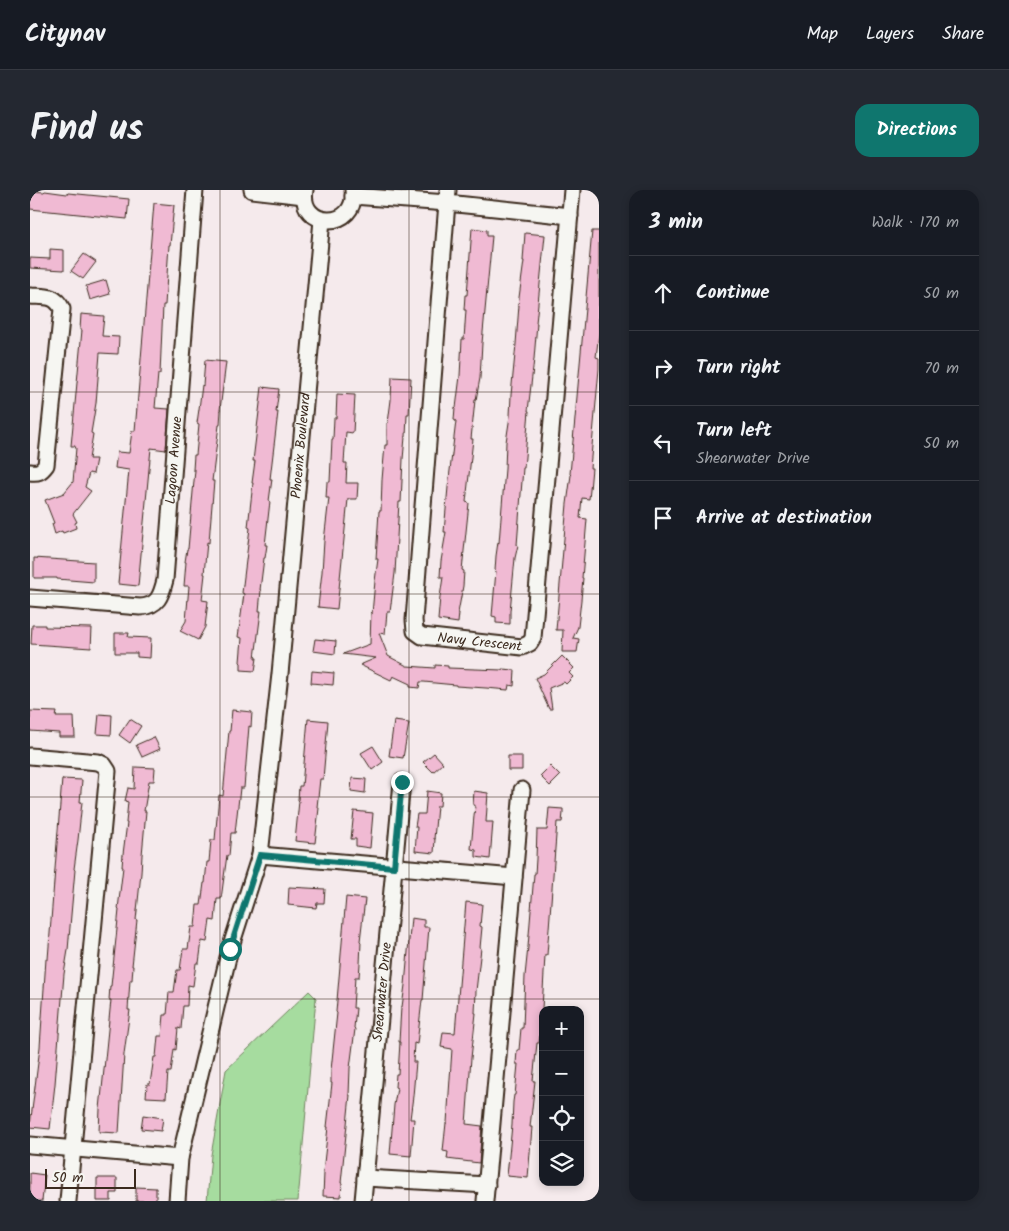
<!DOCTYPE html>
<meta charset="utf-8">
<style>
:root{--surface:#171b24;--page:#242831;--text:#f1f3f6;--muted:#9ea1a6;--line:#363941;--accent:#0f766e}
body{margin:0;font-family:Kalam,sans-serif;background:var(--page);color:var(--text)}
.controls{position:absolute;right:15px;bottom:15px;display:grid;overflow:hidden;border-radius:10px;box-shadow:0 2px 8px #0003}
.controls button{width:45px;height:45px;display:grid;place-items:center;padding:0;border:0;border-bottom:1px solid var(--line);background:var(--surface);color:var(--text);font:25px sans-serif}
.scale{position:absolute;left:15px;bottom:12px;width:91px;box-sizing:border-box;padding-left:5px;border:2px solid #3b2a1e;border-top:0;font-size:14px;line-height:18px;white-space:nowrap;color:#3b2a1e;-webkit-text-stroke:4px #f6f6f2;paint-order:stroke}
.stop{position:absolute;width:15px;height:15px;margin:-11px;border:4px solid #0f766e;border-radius:50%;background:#fff}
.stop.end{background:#0f766e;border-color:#fff;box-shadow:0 1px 5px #0008}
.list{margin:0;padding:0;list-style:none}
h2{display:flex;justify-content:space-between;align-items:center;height:65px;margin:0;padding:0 20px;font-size:21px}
h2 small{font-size:16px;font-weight:400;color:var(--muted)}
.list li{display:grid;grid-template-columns:32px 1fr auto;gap:15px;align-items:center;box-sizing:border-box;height:75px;padding:0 20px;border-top:1px solid var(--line)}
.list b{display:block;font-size:19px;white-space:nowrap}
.list p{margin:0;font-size:16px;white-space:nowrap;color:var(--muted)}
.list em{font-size:16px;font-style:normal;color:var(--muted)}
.icon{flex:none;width:28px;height:28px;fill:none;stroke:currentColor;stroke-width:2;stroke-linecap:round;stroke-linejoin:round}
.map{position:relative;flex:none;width:569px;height:1011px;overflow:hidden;border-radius:15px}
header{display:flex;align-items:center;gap:30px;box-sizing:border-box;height:70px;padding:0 25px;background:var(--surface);border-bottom:1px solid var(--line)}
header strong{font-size:24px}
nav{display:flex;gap:28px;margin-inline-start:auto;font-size:18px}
.intro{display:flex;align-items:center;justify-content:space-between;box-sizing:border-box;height:120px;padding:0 30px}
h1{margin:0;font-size:35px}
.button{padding:12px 22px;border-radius:15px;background:var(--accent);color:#fff;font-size:18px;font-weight:700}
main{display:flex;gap:30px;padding:0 30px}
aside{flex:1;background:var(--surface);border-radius:15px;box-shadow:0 2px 8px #0003}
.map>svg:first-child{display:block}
.green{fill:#a6dc9f;stroke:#70835e}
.building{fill:#f0bad3;stroke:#3b2a1e}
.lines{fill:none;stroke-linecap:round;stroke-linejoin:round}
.minor-casing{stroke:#3b2a1e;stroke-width:19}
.minor{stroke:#f6f6f2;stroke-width:15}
.route{stroke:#0f766e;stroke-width:6}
.grid{fill:none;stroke:#3b2a1e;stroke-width:1;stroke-opacity:0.55}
.labels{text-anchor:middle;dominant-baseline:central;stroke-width:4.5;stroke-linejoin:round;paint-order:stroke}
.street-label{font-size:14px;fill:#3b2a1e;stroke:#f6f6f2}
</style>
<header>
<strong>Citynav</strong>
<nav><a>Map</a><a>Layers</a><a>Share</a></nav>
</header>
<div class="intro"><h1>Find us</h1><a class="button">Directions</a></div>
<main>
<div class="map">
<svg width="569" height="1011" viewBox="0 0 569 1011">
<rect width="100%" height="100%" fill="#f5eaec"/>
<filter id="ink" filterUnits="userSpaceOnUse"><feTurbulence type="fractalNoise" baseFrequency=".02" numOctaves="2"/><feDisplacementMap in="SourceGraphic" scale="10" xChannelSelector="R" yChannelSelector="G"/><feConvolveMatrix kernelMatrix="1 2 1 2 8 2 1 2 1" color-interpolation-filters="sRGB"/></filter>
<g filter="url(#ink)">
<path class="green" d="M 279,801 L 286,808 L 268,1011 L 177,1011 L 181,965 L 196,880 Z"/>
<path class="building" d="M 0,1 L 14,2 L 15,1 L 37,4 L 38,3 L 99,9 L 97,29 L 0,19 Z
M 124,13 L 144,15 L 140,55 L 139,55 L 135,115 L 133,115 L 130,184 L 128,184 L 125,218 L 139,219 L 136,260 L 121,258 L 108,396 L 88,394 L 99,280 L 85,278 L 87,262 L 99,263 L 102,241 L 105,241 Z
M 442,38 L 457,40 L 457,46 L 462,46 L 452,153 L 450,188 L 446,210 L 445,210 L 441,249 L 443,249 L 436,312 L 439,313 L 432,380 L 434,381 L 433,396 L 428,423 L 429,423 L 428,433 L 408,430 L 410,407 L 413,387 L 410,387 L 411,371 L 416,342 L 414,342 L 418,297 L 426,231 L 424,230 L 425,217 L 426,218 L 430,186 L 432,149 L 434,149 L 436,120 L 434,120 L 435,105 L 437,105 Z
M 562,41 L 569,41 L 569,143 L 566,167 L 569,168 L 569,179 L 560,278 L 562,278 L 560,300 L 559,309 L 552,308 L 550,328 L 557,329 L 552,388 L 553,388 L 551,410 L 548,437 L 543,448 L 549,449 L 547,462 L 532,462 L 533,440 L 526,440 L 537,314 L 541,285 L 540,284 Z
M 495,43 L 515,45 L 506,133 L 507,133 L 504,169 L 498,221 L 499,221 L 494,278 L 493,278 L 487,355 L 488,355 L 485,368 L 480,421 L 480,434 L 466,433 L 466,427 L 462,426 L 466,381 L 465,381 L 466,366 L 468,352 L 469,353 L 475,279 L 476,252 L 480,226 L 481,205 L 486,154 L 489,115 L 488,115 L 494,71 L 493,71 Z
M 20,59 L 34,60 L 34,80 L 0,78 L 0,68 L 20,69 Z
M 54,64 L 66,72 L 53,89 L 41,81 Z
M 76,90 L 80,104 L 60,110 L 56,96 Z
M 51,124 L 74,126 L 72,146 L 89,147 L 88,164 L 70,163 L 66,213 L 61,243 L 63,244 L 59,269 L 66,269 L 63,284 L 59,283 L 55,297 L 61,301 L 43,324 L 47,332 L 45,333 L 46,338 L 33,343 L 32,341 L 25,344 L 22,334 L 24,333 L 15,310 L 34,303 L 43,292 L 46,258 L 45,257 L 45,256 L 41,256 L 52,140 L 50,140 Z
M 175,170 L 196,172 L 190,220 L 191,220 L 190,235 L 189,235 L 182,291 L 184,291 L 180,339 L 179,353 L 177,352 L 174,384 L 175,384 L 172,410 L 178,411 L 175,437 L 168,450 L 150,441 L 156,431 L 159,396 L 154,396 L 156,372 L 155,372 L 157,359 L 158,359 L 163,302 L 165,280 L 163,280 L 164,265 L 166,265 L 169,234 L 167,233 L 169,219 L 172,195 L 173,196 Z
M 362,187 L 381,188 L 379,224 L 377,224 L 376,247 L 375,247 L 373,269 L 371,312 L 369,312 L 365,383 L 360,422 L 357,422 L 355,444 L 349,443 L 358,466 L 377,476 L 405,478 L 405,475 L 418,476 L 418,478 L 472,480 L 472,479 L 485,480 L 484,496 L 479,495 L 478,500 L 456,498 L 426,496 L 426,495 L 394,492 L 390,492 L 389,498 L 380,497 L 380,494 L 363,486 L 361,490 L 330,475 L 346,468 L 313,464 L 340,454 L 341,422 L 342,424 L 345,391 L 348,369 L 346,369 L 349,321 L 351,321 L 352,290 L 355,255 L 357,255 L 357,233 L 358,233 L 361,210 Z
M 232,197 L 249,199 L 246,222 L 248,222 L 240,289 L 242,289 L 239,311 L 240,311 L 235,355 L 237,355 L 235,368 L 234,368 L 230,400 L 231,400 L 229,421 L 231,421 L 225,468 L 227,468 L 225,481 L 211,480 L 211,473 L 210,472 L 212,448 L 208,447 L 214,404 L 212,403 L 220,338 L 218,337 L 223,293 L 222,293 L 225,271 L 223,271 Z
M 307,204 L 325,205 L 323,243 L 316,242 L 314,273 L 317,273 L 316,293 L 328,293 L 327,309 L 318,309 L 307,419 L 288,417 L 292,382 L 294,351 L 299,308 L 296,308 L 297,292 L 300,292 L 302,249 L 303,249 L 304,228 L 306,228 Z
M 4,368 L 64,372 L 64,392 L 27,389 L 27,388 L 4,388 Z
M 2,435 L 15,435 L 15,437 L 62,438 L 61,458 L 1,454 Z
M 85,443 L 99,443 L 98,447 L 121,448 L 120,468 L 107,467 L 107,463 L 85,463 Z
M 285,449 L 306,451 L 305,464 L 283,461 Z
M 532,466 L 544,478 L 539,483 L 543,487 L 536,494 L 534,492 L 519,498 L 522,519 L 519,519 L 505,488 L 514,484 Z
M 282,481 L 304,483 L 303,495 L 281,493 Z
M 202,520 L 222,522 L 221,537 L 219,536 L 214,598 L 210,598 L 205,643 L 201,643 L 199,666 L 197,665 L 191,709 L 187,709 L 185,731 L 180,730 L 177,752 L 172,751 L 169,773 L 166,773 L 163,796 L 158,795 L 157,816 L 153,816 L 151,839 L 148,838 L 146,860 L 144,859 L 141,882 L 138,882 L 136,908 L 116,907 L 117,894 L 120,894 L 124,867 L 126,867 L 128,846 L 132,846 L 134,825 L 137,825 L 139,802 L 144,802 L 147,780 L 150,780 L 153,759 L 158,759 L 161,737 L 165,737 L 167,715 L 171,715 L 174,693 L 175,693 L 177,672 L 179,672 L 181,650 L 185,650 L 189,605 L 193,606 L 199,541 L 200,541 Z
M 0,521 L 27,522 L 26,527 L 44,527 L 45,547 L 29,547 L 29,543 L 0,541 Z
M 69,524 L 82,525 L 81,545 L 67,544 Z
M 100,529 L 111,536 L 100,553 L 89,545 Z
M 278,529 L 298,531 L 293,589 L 290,589 L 287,617 L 289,618 L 285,653 L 265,651 L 269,611 L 268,610 L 269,596 L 272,596 Z
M 364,531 L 379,533 L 373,568 L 359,566 Z
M 124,547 L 130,559 L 112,567 L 106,555 Z
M 343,556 L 353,572 L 342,580 L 331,563 Z
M 404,563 L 413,573 L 403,582 L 393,572 Z
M 478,566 L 492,566 L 492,580 L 478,580 Z
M 520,576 L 530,586 L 520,596 L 510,586 Z
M 105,577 L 125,578 L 124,591 L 119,591 L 114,621 L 116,621 L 112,665 L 111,683 L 106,730 L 107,730 L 102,776 L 103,776 L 102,790 L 100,790 L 98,820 L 100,820 L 94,864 L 89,943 L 69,942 L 70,919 L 81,810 L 79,810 L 80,796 L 81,796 L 89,720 L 88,719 L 93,677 L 92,677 L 93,664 L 97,633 L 96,633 L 98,612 L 95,611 L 98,598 L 104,599 Z
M 322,588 L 336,589 L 335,603 L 321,601 Z
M 32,589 L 52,590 L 50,612 L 52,612 L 48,650 L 44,679 L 45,680 L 41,725 L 38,760 L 34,784 L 25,894 L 20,939 L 0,937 L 0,936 L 10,857 L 16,769 L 18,769 Z
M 397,601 L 411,603 L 410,616 L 407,616 L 404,649 L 405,649 L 404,663 L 385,661 L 387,637 L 385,637 L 387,624 L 395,624 Z
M 444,601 L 458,603 L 456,632 L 463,632 L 460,669 L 446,667 L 446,660 L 441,659 L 445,615 L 443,615 Z
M 519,618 L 533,619 L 533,623 L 532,632 L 527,632 L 517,765 L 515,765 L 512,819 L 513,819 L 513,833 L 511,833 L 509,853 L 507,853 L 503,891 L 505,891 L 500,937 L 502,937 L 498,988 L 477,986 L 482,935 L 483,912 L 484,905 L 485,905 L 488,874 L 486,874 L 487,860 L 489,860 L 491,838 L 493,838 L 495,786 L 498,757 L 504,684 L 505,684 L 506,669 L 507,640 L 517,640 Z
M 324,621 L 343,623 L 340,658 L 326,656 L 326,649 L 321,649 Z
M 259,697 L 295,699 L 294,713 L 287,713 L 286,718 L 258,715 Z
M 316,707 L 335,709 L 330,751 L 331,752 L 330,774 L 329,787 L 325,787 L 323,818 L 326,818 L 324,838 L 325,839 L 320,878 L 319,905 L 320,905 L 311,993 L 312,993 L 311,1007 L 293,1006 L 294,983 L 293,982 L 298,937 L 297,937 L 302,893 L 301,893 L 301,880 L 307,823 L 306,822 Z
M 436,712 L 452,714 L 450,736 L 452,737 L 450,758 L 451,758 L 446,801 L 445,823 L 446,823 L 441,868 L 436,934 L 452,936 L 449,973 L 417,969 L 418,962 L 413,961 L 416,933 L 417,933 L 422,859 L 411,857 L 413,842 L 425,843 Z
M 381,728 L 394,730 L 394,737 L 399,737 L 393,810 L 392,810 L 387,854 L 384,853 L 383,872 L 386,872 L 383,906 L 380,929 L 384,929 L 381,966 L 360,964 L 364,915 L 367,898 L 365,897 L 366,884 L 368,884 L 370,852 L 369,852 L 371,817 L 372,817 L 375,795 Z
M 113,925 L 133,928 L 131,941 L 111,939 Z
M 0,983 L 15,985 L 12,1011 L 0,1011 Z
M 67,988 L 87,988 L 87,1003 L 81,1003 L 81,1011 L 67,1011 Z
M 106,997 L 126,998 L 126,1011 L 106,1011 Z"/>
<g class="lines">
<defs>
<g id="minor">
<path d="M 222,0 L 274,6"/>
<path d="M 275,0 C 268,39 328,41 323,0"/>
<path id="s1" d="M 418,0 L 384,430 L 385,441 L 392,446 L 492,457 L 500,453 L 503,448 L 542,0"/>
<path d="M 323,6 L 417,13 L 540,26"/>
<path d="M 0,106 C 14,107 25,104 32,119 L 16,275 C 11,282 8,283 0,282"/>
<path id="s2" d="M 0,408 L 110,417 C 128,416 131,406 135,390 L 165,0"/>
<path d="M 0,566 L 68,572 L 74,575 L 78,581 L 38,1011"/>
<path d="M 230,665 L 484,687"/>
<path d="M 0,955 L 150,968"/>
<path d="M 335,988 L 457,995"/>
<path id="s3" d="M 147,1011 L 150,968 L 200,759 L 230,665 L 250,484 L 292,30"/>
<path id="s4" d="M 333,1011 L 372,592"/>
<path d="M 455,1011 L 492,600"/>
</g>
</defs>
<use href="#minor" class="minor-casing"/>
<use href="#minor" class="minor"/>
</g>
</g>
<g class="lines" filter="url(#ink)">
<path class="route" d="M 200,759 L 230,665 L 364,677 L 372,592"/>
</g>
<path class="grid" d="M 190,0 L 190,1011M 379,0 L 379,1011M 0,202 L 569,202M 0,404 L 569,404M 0,607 L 569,607M 0,809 L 569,809"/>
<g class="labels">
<g class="street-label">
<text stroke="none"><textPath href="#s3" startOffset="768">Phoenix Boulevard</textPath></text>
<text stroke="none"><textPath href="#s2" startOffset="271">Lagoon Avenue</textPath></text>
<text stroke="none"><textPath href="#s1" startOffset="509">Navy Crescent</textPath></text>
<text stroke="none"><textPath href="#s4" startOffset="210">Shearwater Drive</textPath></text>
</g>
</g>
</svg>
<div class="controls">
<button>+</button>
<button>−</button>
<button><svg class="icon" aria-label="locate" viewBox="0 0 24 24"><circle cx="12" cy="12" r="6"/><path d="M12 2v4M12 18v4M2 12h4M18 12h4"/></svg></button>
<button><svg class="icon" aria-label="layers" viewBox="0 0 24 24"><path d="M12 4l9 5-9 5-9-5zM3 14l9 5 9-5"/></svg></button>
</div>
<div class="scale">50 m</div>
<div class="stop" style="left:200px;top:759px"></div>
<div class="stop end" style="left:372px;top:592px"></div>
</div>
<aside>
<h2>3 min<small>Walk · 170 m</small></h2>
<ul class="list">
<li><svg class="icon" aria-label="ahead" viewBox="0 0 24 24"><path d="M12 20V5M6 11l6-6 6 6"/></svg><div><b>Continue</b></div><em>50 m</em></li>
<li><svg class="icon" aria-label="right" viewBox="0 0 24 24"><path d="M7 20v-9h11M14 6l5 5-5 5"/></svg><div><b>Turn right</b></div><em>70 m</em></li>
<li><svg class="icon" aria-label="left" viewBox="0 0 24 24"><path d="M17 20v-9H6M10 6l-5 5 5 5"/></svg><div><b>Turn left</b><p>Shearwater Drive</p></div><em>50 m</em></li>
<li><svg class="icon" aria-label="arrive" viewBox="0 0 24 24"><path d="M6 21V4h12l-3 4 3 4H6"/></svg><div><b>Arrive at destination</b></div></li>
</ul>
</aside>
</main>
